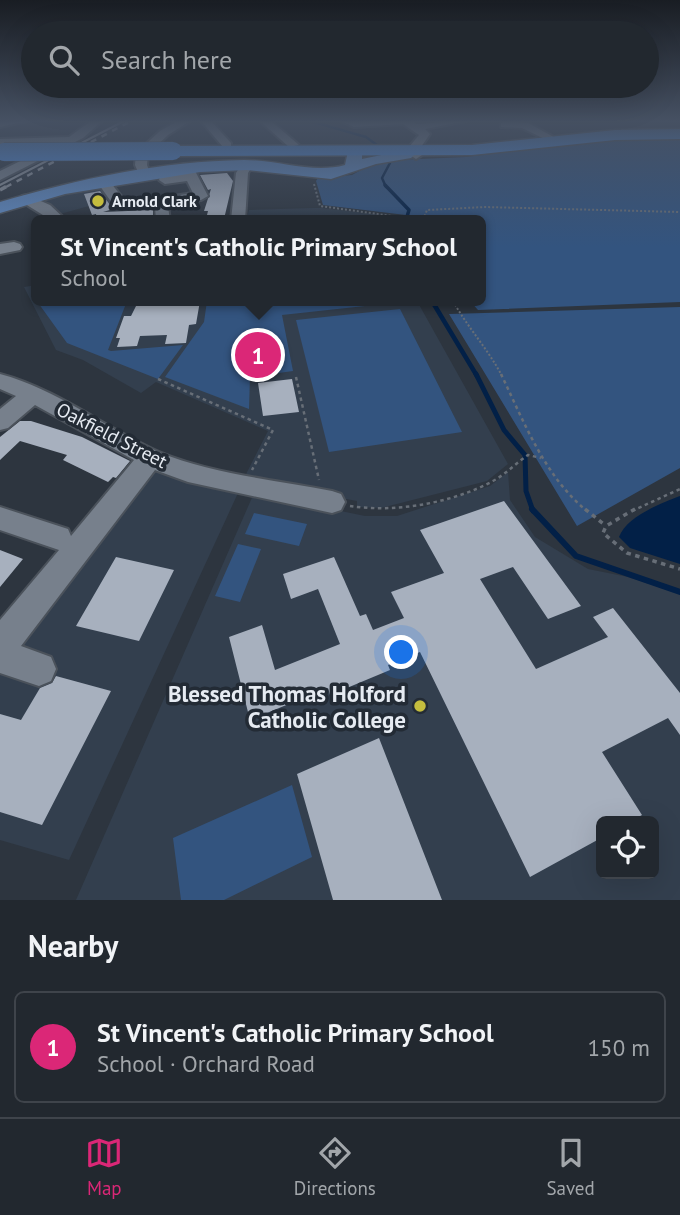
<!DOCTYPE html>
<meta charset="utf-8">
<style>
:root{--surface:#22282f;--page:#2e343b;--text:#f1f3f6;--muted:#a2a6aa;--line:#3f444b;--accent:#db2777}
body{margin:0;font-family:"PT Sans",sans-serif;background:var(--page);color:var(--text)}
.controls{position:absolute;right:21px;bottom:21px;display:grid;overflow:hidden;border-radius:10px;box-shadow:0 7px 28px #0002}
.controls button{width:63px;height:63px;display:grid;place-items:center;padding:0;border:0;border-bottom:2px solid var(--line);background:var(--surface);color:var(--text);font:35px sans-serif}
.you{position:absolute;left:402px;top:653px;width:24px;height:24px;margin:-18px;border:5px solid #fff;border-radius:50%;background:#1a73e8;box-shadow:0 0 0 10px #1a73e833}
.badge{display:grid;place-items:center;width:46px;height:46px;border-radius:50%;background:var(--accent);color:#fff;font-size:23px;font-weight:700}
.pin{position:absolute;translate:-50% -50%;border:4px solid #fff;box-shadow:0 2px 7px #0006}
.popup{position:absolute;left:31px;top:215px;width:455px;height:91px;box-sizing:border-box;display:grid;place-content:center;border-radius:10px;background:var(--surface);filter:drop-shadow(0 2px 5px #0005);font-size:23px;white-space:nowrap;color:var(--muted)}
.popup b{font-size:26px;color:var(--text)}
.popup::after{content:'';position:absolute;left:50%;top:100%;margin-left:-14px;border:14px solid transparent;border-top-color:var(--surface)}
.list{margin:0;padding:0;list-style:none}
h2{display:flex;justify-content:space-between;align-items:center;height:91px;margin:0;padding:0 28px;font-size:30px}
h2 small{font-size:23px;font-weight:400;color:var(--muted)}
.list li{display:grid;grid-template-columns:46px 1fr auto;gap:21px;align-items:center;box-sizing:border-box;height:112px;margin:0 14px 14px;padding:0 14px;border:2px solid var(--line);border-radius:10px}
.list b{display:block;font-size:26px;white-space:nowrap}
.list p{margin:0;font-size:23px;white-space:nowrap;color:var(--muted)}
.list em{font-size:23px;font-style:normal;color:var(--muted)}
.icon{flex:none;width:38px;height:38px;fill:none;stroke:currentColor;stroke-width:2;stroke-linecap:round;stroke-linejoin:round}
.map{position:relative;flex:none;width:680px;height:900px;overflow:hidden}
.search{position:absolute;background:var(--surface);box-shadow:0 7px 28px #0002;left:21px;right:21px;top:21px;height:77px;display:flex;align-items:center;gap:18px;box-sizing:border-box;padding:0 24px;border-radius:38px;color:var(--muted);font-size:26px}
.sheet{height:217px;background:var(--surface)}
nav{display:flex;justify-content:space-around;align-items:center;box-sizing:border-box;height:98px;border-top:2px solid var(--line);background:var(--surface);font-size:19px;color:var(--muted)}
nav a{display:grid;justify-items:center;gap:4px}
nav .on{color:var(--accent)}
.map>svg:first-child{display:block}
.built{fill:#333f4e;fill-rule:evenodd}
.green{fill:#33547f}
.water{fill:#022047}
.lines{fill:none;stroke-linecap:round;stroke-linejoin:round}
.stream-far4{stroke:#022047;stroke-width:2.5}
.stream-far3{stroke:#022047;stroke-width:3.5}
.stream-far2{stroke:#022047;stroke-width:4.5}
.stream-far1{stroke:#022047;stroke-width:5}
.stream{stroke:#022047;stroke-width:6}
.building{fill:#a7b0be}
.minor-casing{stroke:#4b525b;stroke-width:4}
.major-casing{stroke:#4b525b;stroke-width:3}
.highway-casing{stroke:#4b525b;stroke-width:3}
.path-far2{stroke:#676e77;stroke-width:2;stroke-dasharray:2 2;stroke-linecap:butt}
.path-far1{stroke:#676e77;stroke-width:2.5;stroke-dasharray:3.5 3.5;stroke-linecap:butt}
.path{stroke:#676e77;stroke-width:3.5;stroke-dasharray:4.5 4.5;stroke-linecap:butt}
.minor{fill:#77808c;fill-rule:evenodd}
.major{fill:#5e88c0;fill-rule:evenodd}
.highway{fill:#4d8de2;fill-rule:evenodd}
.tram{stroke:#8b919a;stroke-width:2}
.rail-far1{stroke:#8b919a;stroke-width:2.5;stroke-dasharray:6 6;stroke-linecap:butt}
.rail{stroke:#8b919a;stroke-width:3.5;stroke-dasharray:7 7;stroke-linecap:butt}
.highway-bridge-casing{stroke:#4b525b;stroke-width:19;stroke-linecap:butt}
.highway-bridge{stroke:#4d8de2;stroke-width:18}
.poi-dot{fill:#c4bd3e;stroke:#232b35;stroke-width:2.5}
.labels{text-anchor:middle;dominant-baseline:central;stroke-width:7;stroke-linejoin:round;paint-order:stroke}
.far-poi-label{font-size:16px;font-weight:bold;fill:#e6ebf2;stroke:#232b35;text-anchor:start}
.street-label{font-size:19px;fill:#e6ebf2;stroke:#232b35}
.near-poi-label{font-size:23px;font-weight:bold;fill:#e6ebf2;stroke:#232b35;text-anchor:end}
</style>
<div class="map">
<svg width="680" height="900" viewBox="0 0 680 900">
<rect width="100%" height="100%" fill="#2d353f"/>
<path class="built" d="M 100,186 L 113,209 L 92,215 L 89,206 L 60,214 L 41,199 Z
M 314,208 L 322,208 L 399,217 L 398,220 L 246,220 L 249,210 Z
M 36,285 L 36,301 L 417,301 L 508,464 L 487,481 L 381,508 L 357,507 L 357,501 L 243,480 L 268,431 L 156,382 L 141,393 L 83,360 L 56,350 L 24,287 Z
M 155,472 L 238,493 L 69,860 L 0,840 L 0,669 Z
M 508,472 L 510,500 L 535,537 L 588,569 L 628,577 L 680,594 L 680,900 L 76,900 L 254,493 L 365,516 L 397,516 L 490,486 ZM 601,821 L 654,821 L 654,874 L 601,874 Z"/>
<path class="green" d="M 680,137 L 680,302 L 478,310 L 470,301 L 480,301 L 480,220 L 426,220 L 414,216 L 323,205 L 316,181 L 318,178 L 352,175 L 372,164 L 397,160 L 466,157 L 617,138 Z
M 44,301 L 127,301 L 108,350 L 111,351 L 183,345 L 158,379 L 67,343 L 39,304 Z
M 207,301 L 411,301 L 282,315 L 293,371 L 250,377 L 249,409 L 165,377 L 204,322 Z
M 680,307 L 680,468 L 577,526 L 449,314 Z
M 400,309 L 462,432 L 329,452 L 296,320 Z
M 254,513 L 307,524 L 299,546 L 245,534 Z
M 238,544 L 261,549 L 240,602 L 215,596 Z
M 292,785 L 312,857 L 224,900 L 181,900 L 173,838 Z"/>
<path class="water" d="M 680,496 L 680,564 L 630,548 L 619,537 C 626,517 661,503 680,496 Z"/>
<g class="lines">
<path class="stream-far4" d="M 310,121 L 366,137 L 381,148
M 386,187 L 382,178 L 391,161"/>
<path class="stream-far3" d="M 385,185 L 409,210 L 406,220"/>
<path class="stream-far2" d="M 432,301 L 477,376"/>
<path class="stream-far1" d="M 476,374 L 504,430 L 525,455 L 526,491 L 533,511"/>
<path class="stream" d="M 532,509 L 576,556 L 680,592"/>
</g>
<path class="building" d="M 227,173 L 233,181 L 224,219 L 206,219 L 208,211 L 204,211 L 211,189 L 208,190 L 200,175 Z
M 100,191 L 113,209 L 103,212 L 153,210 L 153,220 L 97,220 L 96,214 L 92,215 L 84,194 Z
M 148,301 L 200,301 L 196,324 L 189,325 L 186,343 L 165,344 L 167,335 L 140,336 L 137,346 L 117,347 L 120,338 L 116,338 L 124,316 L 131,316 L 137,304 L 143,305 Z
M 292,379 L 299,412 L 263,416 L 258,383 Z
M 20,421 L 31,421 L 82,437 L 130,461 L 116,478 L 113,477 L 108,482 L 63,460 L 67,455 L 20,441 L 0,460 L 0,437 Z
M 504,501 L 581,606 L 548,619 L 513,567 L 480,579 L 536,669 L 608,637 L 593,617 L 613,608 L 680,693 L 680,735 L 668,718 L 602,752 L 642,815 L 631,821 L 601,821 L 601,838 L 530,877 L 420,652 L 388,665 L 390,670 L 330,695 L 328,688 L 250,720 L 229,637 L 262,625 L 275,670 L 340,644 L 318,589 L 291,599 L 283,574 L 334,557 L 360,616 L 366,614 L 373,630 L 404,618 L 391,592 L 444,573 L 420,530 Z
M 0,550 L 23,559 L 0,587 Z
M 116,557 L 174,570 L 139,641 L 76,626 Z
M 56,676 L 111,691 L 42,825 L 0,812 L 0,714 L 21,720 L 40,688 L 52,683 Z
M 379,738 L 442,900 L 333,900 L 297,774 Z"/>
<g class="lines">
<defs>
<path id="minor" d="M 0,121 L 27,121 L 0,127 Z
M 91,121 L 102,121 L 83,138 L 0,180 L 0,171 L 57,143 L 0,145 L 0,139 L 69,137 Z
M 178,121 L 190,121 L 168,135 L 148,154 L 147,165 L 151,176 L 145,180 L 141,179 L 135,165 L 136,153 L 160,131 Z
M 201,121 L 211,121 L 231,143 L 231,147 L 223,147 Z
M 260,121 L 271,121 L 299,145 L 289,147 Z
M 341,121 L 411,121 L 417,124 L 466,121 L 425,129 L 430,134 L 421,147 L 422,155 L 416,159 L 410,155 L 409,147 L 419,135 L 403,124 L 354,127 Z
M 505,122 L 528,123 L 561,141 L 555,144 L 522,128 L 501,127 L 501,123 Z
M 247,161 L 253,165 L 248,173 L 245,220 L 231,220 L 236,173 L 243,162 Z
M 188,164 L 192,165 L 208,196 L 201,200 L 174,202 L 174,196 L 193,193 L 187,181 L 165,184 L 159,180 L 160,177 L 184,173 L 182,168 Z
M 103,178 L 108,179 L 124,200 L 167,200 L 170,220 L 156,220 L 155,207 L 115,207 L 97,182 Z
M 27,195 L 50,205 L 66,220 L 51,220 L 22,202 L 22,196 Z
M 14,242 L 20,244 L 22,247 L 20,250 L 0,254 L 0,244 Z
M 0,374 C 57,389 105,428 159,452 C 211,474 277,480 332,491 L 341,494 L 345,502 L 341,510 L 332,513 L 188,482 L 155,470 L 21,646 L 51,657 L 56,669 L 51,681 L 39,686 L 0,673 L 0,620 L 59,550 L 0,530 L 0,507 L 68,529 L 71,536 L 134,460 L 35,405 L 8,428 L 0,430 L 0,409 L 16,396 L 0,389 Z"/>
<path id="major" d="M 355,147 L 362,151 L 362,159 L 406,150 L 414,155 L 411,158 L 376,164 L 331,179 L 247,170 L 200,172 L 65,194 L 0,213 L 0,202 C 78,179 162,161 244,160 C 278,160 313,174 345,165 L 348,151 Z"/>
<path id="highway" d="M 680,129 L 680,139 L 615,140 L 472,155 L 173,156 L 164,151 L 173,146 L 472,145 L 615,130 Z"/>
</defs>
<use href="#minor" class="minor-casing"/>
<use href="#major" class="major-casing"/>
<use href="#highway" class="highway-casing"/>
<path class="path-far2" d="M 314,184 L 320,206 L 421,220
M 423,220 L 427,210 L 485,207 L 680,212
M 453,301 C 468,328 488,349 502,376"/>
<path class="path-far1" d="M 501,374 C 524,422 545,477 587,511
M 296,377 L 319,480
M 158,379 L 273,430 L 252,470
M 350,506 C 396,513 452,503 493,481 C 506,474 516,463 528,455 L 541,458
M 632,511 L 680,489"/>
<path class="path" d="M 585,509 L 606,526
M 635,509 L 606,526 L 603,533 L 627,553 L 680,569"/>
<use href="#minor" class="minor"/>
<use href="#major" class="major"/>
<use href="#highway" class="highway"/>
<path class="tram" d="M 0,185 L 124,121"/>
<path class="rail-far1" d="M 6,187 L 131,121"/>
<path class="rail" d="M 0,190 L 9,185"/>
<defs>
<path id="highway-bridge" d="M 4,152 L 173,151"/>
</defs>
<use href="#highway-bridge" class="highway-bridge-casing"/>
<use href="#highway-bridge" class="highway-bridge"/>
</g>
<linearGradient id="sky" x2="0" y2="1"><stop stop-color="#191d23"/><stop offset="0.49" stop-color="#465163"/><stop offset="1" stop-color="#465163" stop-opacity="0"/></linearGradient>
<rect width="680" height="247" fill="url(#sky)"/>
<g class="poi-dot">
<circle cx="98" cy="201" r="7"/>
<circle cx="420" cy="706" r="7"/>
</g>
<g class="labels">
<g class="far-poi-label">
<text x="112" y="201">Arnold Clark</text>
</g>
<g class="street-label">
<text transform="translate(112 435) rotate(27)">Oakfield Street</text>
</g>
<g class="near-poi-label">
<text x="406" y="693">Blessed Thomas Holford<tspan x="406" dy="26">Catholic College</tspan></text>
</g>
</g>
</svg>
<div class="controls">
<button><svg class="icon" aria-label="locate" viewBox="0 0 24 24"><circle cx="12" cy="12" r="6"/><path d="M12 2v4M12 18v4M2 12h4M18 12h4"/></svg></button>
</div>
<div class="you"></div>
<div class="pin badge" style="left:258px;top:355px">1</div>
<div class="popup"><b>St Vincent's Catholic Primary School</b>School</div>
<div class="search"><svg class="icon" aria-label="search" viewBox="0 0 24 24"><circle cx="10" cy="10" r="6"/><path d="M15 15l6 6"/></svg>Search here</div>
</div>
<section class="sheet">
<h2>Nearby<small></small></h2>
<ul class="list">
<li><span class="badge">1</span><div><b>St Vincent's Catholic Primary School</b><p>School · Orchard Road</p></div><em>150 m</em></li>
</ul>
</section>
<nav>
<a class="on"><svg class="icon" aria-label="map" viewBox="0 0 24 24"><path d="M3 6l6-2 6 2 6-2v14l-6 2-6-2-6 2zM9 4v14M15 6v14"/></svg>Map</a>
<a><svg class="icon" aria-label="directions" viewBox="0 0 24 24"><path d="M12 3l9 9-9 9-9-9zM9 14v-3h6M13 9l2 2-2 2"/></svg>Directions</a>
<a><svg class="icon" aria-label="saved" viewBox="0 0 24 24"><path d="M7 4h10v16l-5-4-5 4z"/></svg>Saved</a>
</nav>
